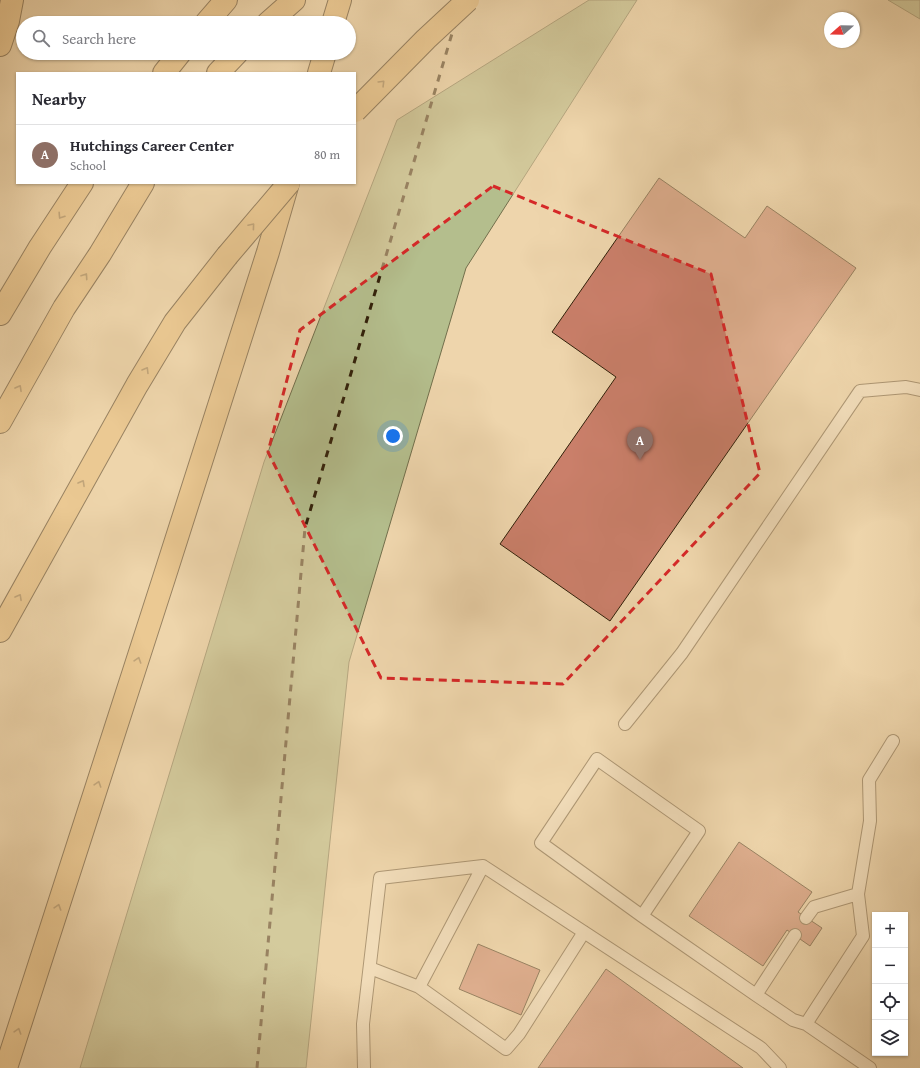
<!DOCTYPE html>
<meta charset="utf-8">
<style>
:root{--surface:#fff;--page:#f2f2f3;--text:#2b2b33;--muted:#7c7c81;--line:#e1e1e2;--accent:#d93025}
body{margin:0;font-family:"Gentium Book Plus",serif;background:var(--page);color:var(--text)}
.controls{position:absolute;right:12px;bottom:12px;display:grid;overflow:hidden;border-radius:0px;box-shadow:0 1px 3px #0004}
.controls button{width:36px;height:36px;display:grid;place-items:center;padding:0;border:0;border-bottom:1px solid var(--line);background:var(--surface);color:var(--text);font:20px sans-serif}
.compass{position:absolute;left:824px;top:12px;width:36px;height:36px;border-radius:50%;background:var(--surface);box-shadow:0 1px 3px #0004;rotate:250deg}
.you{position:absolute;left:393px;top:436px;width:14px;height:14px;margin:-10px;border:3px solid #fff;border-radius:50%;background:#1a73e8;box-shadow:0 0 0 6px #1a73e833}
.badge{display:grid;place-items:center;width:26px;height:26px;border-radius:50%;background:var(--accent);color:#fff;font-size:13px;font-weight:700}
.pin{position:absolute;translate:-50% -33px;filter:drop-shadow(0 1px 2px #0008)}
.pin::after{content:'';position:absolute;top:21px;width:14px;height:12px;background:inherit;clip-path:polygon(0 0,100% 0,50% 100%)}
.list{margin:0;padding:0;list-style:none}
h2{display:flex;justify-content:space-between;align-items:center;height:52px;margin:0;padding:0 16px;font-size:17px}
h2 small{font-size:13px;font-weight:400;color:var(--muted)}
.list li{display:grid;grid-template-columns:26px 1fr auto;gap:12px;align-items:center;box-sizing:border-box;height:60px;padding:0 16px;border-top:1px solid var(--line)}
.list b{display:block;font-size:15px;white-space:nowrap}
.list p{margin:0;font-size:13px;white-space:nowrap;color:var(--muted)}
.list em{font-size:13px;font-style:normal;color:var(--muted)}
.icon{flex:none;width:22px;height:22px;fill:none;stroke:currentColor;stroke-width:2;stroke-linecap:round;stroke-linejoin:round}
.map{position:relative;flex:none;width:920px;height:1068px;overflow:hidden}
.search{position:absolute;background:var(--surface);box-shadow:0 1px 3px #0004;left:16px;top:16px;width:340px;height:44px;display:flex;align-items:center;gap:10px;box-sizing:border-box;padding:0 14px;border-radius:22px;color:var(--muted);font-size:15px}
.panel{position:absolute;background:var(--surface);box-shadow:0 1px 3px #0004;left:16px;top:72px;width:340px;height:112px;border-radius:0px}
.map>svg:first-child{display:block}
.green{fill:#b4be8d;stroke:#726f4c}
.building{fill:#ca7f6a;stroke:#31200a}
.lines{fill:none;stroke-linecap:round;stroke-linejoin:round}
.lane-casing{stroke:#604d32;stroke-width:14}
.highway-casing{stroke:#31200a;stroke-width:24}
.lane{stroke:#f4e4c9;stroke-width:12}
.highway{stroke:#e7ba76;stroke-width:22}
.rail{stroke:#31200a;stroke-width:3;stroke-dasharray:7 7;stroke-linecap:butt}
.highway-bridge-casing{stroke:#31200a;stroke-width:24;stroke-linecap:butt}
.highway-bridge{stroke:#e7ba76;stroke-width:22}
.oneway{stroke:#8c6d40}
.marked{fill:none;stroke:#d62828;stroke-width:3;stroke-dasharray:8 5;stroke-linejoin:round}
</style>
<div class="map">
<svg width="920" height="1068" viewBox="0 0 920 1068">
<rect width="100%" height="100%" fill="#eed5ac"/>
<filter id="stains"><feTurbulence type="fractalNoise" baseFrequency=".005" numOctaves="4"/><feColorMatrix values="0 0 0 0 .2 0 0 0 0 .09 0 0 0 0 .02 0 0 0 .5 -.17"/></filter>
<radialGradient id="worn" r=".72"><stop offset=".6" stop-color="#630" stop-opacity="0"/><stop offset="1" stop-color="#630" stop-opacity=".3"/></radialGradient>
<path class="green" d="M 589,0 L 637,0 L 466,268 L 349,662 L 306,1068 L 80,1068 L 264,462 L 397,120 Z
M 888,0 L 920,0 L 920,19 Z"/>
<path class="building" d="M 659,178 L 745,238 L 767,206 L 856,268 L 610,621 L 500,544 L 616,377 L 552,332 Z
M 739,842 L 812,892 L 798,912 L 822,928 L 810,946 L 787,930 L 763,966 L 689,916 Z
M 478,944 L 540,970 L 521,1015 L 459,989 Z
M 606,969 L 743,1068 L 538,1068 Z"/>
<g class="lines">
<defs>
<path id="lane" d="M 625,724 L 682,653 L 860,391 L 906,387 L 920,390
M 483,866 L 419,987 L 506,1049 L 519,1034 L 584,932
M 642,916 L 699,831 L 597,759 L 541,843 L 642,916 L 756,995 L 793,1020 L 806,1024
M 806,918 L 814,907 L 858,894
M 370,968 L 419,987
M 756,995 L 795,935
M 364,1068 L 363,1024 L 380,878 L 483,866 L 761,1048 L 780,1068
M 870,1068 L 806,1024 L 863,936 L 858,894 L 870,821 L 869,780 L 893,741"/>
<path id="highway" d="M 206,23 L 226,0
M 268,23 L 294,0
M 333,23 L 340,0
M 0,45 L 8,21 L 12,0
M 164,73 L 180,53
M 218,73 L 237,53
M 319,73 L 325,53
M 0,314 L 40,247 L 82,183
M 0,422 L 64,308 L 100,254 L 143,183
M 0,631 L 137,385 L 175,322 L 227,256
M 6,1068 L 164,578 L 268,252 L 288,183"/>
</defs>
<use href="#lane" class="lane-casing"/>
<use href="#highway" class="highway-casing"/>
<use href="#lane" class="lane"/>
<use href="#highway" class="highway"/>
<path class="rail" d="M 257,1068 L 305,528 L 462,0"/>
<defs>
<path id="highway-bridge" d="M 355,111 L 426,39 L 468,0
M 227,256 L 289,183"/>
</defs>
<use href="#highway-bridge" class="highway-bridge-casing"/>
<use href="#highway-bridge" class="highway-bridge"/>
</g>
<defs><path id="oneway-chevron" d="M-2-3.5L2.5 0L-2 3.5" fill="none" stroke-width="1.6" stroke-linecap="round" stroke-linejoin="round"/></defs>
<g class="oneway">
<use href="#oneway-chevron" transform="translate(382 83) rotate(-45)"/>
<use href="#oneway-chevron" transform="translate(61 216) rotate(123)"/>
<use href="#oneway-chevron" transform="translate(252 226) rotate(-50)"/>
<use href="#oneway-chevron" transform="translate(85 276) rotate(-56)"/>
<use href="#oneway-chevron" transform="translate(146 370) rotate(-59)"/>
<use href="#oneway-chevron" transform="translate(19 388) rotate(-61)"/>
<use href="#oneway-chevron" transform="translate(82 483) rotate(-61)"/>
<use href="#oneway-chevron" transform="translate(19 597) rotate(-61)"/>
<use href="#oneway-chevron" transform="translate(138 660) rotate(-72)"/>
<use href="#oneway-chevron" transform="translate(98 784) rotate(-72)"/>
<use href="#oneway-chevron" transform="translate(58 907) rotate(-72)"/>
<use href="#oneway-chevron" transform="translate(18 1031) rotate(-72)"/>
</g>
<path d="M0 0H920V1068H0ZM 493,186 L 711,274 L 760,473 L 563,684 L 381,678 L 268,452 L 300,330 Z" fill="#eed5ac" fill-opacity=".55" fill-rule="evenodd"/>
<path class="marked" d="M 493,186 L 711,274 L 760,473 L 563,684 L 381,678 L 268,452 L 300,330 Z"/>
<rect width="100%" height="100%" filter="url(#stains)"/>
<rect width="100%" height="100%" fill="url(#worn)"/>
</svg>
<div class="controls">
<button>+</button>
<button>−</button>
<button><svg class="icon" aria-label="locate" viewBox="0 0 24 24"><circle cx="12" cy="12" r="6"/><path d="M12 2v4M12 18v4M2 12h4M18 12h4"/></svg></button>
<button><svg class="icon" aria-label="layers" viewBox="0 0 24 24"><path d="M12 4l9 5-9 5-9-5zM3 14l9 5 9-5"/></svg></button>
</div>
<svg class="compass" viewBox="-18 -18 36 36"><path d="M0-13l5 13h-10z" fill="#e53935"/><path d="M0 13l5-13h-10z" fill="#7c7c81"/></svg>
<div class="you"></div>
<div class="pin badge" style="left:640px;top:460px;background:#8d6e63">A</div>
<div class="search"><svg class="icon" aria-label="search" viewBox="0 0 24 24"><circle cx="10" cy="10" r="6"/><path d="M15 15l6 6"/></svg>Search here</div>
<section class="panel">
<h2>Nearby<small></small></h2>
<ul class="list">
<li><span class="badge" style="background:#8d6e63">A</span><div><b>Hutchings Career Center</b><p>School</p></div><em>80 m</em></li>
</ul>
</section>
</div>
